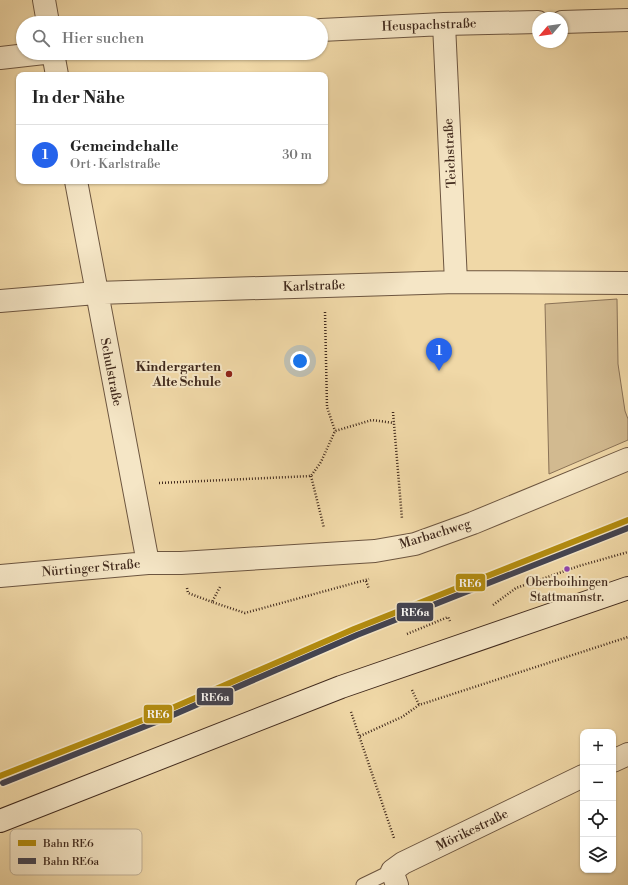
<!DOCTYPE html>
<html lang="de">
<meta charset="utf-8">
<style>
:root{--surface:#fff;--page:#f6f6f6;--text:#222;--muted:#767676;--line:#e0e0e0;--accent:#2563eb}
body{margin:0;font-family:"Libre Bodoni",serif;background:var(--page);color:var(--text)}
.controls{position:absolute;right:12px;bottom:12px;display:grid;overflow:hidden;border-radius:8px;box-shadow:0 1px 3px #0004}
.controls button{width:36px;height:36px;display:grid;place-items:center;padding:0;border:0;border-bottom:1px solid var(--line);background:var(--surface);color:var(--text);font:20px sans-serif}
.compass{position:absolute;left:532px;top:12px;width:36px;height:36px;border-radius:50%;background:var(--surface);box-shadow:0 1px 3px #0004;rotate:241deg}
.you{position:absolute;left:300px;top:361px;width:14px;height:14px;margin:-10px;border:3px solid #fff;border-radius:50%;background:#1a73e8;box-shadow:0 0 0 6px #1a73e833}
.badge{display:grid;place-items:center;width:26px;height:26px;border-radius:50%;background:var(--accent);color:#fff;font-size:13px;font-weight:700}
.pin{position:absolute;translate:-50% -33px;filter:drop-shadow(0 1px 2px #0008)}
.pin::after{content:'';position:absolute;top:21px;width:14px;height:12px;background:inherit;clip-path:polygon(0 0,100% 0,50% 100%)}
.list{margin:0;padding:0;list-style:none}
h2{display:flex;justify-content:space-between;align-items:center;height:52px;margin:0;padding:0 16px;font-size:17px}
h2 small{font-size:13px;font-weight:400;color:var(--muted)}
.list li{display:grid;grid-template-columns:26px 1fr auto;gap:12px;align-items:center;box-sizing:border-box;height:60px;padding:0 16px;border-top:1px solid var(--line)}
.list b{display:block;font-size:15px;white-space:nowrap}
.list p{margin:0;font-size:13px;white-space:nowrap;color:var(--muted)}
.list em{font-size:13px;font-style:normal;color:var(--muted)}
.icon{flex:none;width:22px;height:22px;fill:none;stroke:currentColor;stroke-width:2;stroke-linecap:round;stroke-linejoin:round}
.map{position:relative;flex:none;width:628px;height:885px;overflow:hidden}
.search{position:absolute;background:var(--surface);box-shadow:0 1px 3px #0004;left:16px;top:16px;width:312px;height:44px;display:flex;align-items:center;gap:10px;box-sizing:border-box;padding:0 14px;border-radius:22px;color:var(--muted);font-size:15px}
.panel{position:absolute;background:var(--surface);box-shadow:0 1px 3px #0004;left:16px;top:72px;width:312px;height:112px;border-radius:8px}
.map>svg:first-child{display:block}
.green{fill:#d2ba90;stroke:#8a7256}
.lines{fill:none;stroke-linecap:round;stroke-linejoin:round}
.service-casing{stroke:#6d5640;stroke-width:15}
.minor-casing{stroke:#6d5640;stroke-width:24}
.secondary-casing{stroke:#412a1d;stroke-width:24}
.path{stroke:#412a1d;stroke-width:2.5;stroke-dasharray:1 2;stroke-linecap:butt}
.service{stroke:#f5e6c6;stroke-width:13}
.minor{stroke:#f5e6c6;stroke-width:22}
.secondary{stroke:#f5e6c6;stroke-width:22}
.rail-1-casing{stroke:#f5e6c6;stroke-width:9}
.rail-2-casing{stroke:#f5e6c6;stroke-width:9}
.rail-1{stroke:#b38c0f;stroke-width:6}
.rail-2{stroke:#424351;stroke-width:6}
.poi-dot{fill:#8f2418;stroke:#f5e6c6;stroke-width:1.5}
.bus-dot{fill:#8e44ad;stroke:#f5e6c6;stroke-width:1.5}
.labels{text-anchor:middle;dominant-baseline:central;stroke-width:4;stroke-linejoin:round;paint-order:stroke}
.bus-label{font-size:12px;fill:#412a1d;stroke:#f5e6c6}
.street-label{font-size:13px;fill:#412a1d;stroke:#f5e6c6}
.poi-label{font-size:13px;font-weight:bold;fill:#412a1d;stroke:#f5e6c6;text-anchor:end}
.key{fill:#f5e6c6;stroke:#bfae93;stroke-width:1}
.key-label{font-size:11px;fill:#412a1d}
.line-badge{stroke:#f5e6c6;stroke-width:1.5}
.badge-label{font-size:11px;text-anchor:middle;font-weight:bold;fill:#fff}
</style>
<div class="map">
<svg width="628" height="885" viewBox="0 0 628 885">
<rect width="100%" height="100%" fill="#f0d8a7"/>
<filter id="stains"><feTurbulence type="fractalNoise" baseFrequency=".005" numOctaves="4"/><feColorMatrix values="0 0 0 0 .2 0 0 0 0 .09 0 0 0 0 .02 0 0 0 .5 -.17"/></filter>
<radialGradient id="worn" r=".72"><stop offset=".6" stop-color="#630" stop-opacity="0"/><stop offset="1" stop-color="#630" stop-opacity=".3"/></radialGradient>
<path class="green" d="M 617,299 L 618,364 L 625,411 L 628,419 L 628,440 L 549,474 L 545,304 Z"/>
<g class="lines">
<defs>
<path id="service" d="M 363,885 L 392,871"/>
<path id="minor" d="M 44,0 L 48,23
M 562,22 L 628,20
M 444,24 L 456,282
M 321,30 L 444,24 L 538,22
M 53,53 L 57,75
M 0,58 L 44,53
M 76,181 L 148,563
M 0,301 L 96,293 L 456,282 L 628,283
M 0,576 L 148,563 L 181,563 L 375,551 L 415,544 L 473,523 L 628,459
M 613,761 L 628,754
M 397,885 L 392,871 L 403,863 L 583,776"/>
<path id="secondary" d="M 0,821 L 341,687 L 628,588"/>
</defs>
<use href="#service" class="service-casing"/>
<use href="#minor" class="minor-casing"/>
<use href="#secondary" class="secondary-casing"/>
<path class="path" d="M 325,312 L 327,407 L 335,431
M 393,412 L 402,519
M 311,476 L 324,528
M 159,483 L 311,476 L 321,462 L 335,431 L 372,420 L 394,423
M 366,581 L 369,589
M 220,587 L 212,602 L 245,613 L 369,579
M 187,588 L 188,593 L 212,602
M 493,605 L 516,588 L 579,566 L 628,552
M 407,634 L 448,617 L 450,621
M 412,690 L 419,705
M 351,712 L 394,838
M 360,736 L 402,717 L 419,705 L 628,637"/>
<use href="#service" class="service"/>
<use href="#minor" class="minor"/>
<use href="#secondary" class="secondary"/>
<defs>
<path id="rail-1" d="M 0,776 L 163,712 L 354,629 L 628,520"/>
<path id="rail-2" d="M 3,783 L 166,718 L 357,635 L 628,528"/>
</defs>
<use href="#rail-1" class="rail-1-casing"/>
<use href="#rail-2" class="rail-2-casing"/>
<use href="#rail-1" class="rail-1"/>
<use href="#rail-2" class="rail-2"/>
</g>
<circle class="poi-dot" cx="229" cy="374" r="4"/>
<circle class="bus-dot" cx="567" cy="569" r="3.5"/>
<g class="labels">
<g class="bus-label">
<text x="567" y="582">Oberboihingen<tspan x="567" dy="15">Stattmannstr.</tspan></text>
</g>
<g class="street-label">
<text transform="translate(429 25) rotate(-2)">Heuspachstraße</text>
<text transform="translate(450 153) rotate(-93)">Teichstraße</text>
<text transform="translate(314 286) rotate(-2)">Karlstraße</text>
<text transform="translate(111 372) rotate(79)">Schulstraße</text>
<text transform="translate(435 534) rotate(-17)">Marbachweg</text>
<text transform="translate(91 568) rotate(-5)">Nürtinger Straße</text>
<text transform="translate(472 830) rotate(-26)">Mörikestraße</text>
</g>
<g class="poi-label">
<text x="221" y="367">Kindergarten<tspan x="221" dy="15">Alte Schule</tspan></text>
</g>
</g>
<rect x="10" y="829" width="132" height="46" rx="6" class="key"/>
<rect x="18" y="840" width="18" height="6" fill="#b38c0f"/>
<rect x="18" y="858" width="18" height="6" fill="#424351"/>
<g class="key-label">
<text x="43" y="847">Bahn RE6</text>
<text x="43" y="865">Bahn RE6a</text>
</g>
<g class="line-badge">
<rect x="455" y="573" width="31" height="19" rx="4" fill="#b38c0f"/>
<rect x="396" y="602" width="38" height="20" rx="4" fill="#424351"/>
<rect x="196" y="687" width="38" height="19" rx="4" fill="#424351"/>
<rect x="143" y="704" width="30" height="20" rx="4" fill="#b38c0f"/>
</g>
<g class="badge-label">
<text x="470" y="587">RE6</text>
<text x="415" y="616">RE6a</text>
<text x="215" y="701">RE6a</text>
<text x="158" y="718">RE6</text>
</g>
<rect width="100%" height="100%" filter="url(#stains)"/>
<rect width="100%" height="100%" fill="url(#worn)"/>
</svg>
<div class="controls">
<button>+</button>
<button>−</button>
<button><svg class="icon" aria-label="locate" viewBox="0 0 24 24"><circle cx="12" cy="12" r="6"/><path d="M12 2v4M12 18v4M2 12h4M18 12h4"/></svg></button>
<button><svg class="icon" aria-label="layers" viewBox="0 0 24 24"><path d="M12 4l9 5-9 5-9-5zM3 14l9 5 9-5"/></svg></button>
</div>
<svg class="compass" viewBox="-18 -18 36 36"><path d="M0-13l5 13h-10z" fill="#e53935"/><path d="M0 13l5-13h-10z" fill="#767676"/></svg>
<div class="you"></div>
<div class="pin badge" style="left:439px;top:371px">1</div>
<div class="search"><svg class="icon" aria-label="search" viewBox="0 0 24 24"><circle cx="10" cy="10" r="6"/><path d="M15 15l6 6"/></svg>Hier suchen</div>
<section class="panel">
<h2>In der Nähe<small></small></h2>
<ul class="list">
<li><span class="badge">1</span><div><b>Gemeindehalle</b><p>Ort · Karlstraße</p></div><em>30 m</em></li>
</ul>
</section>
</div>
